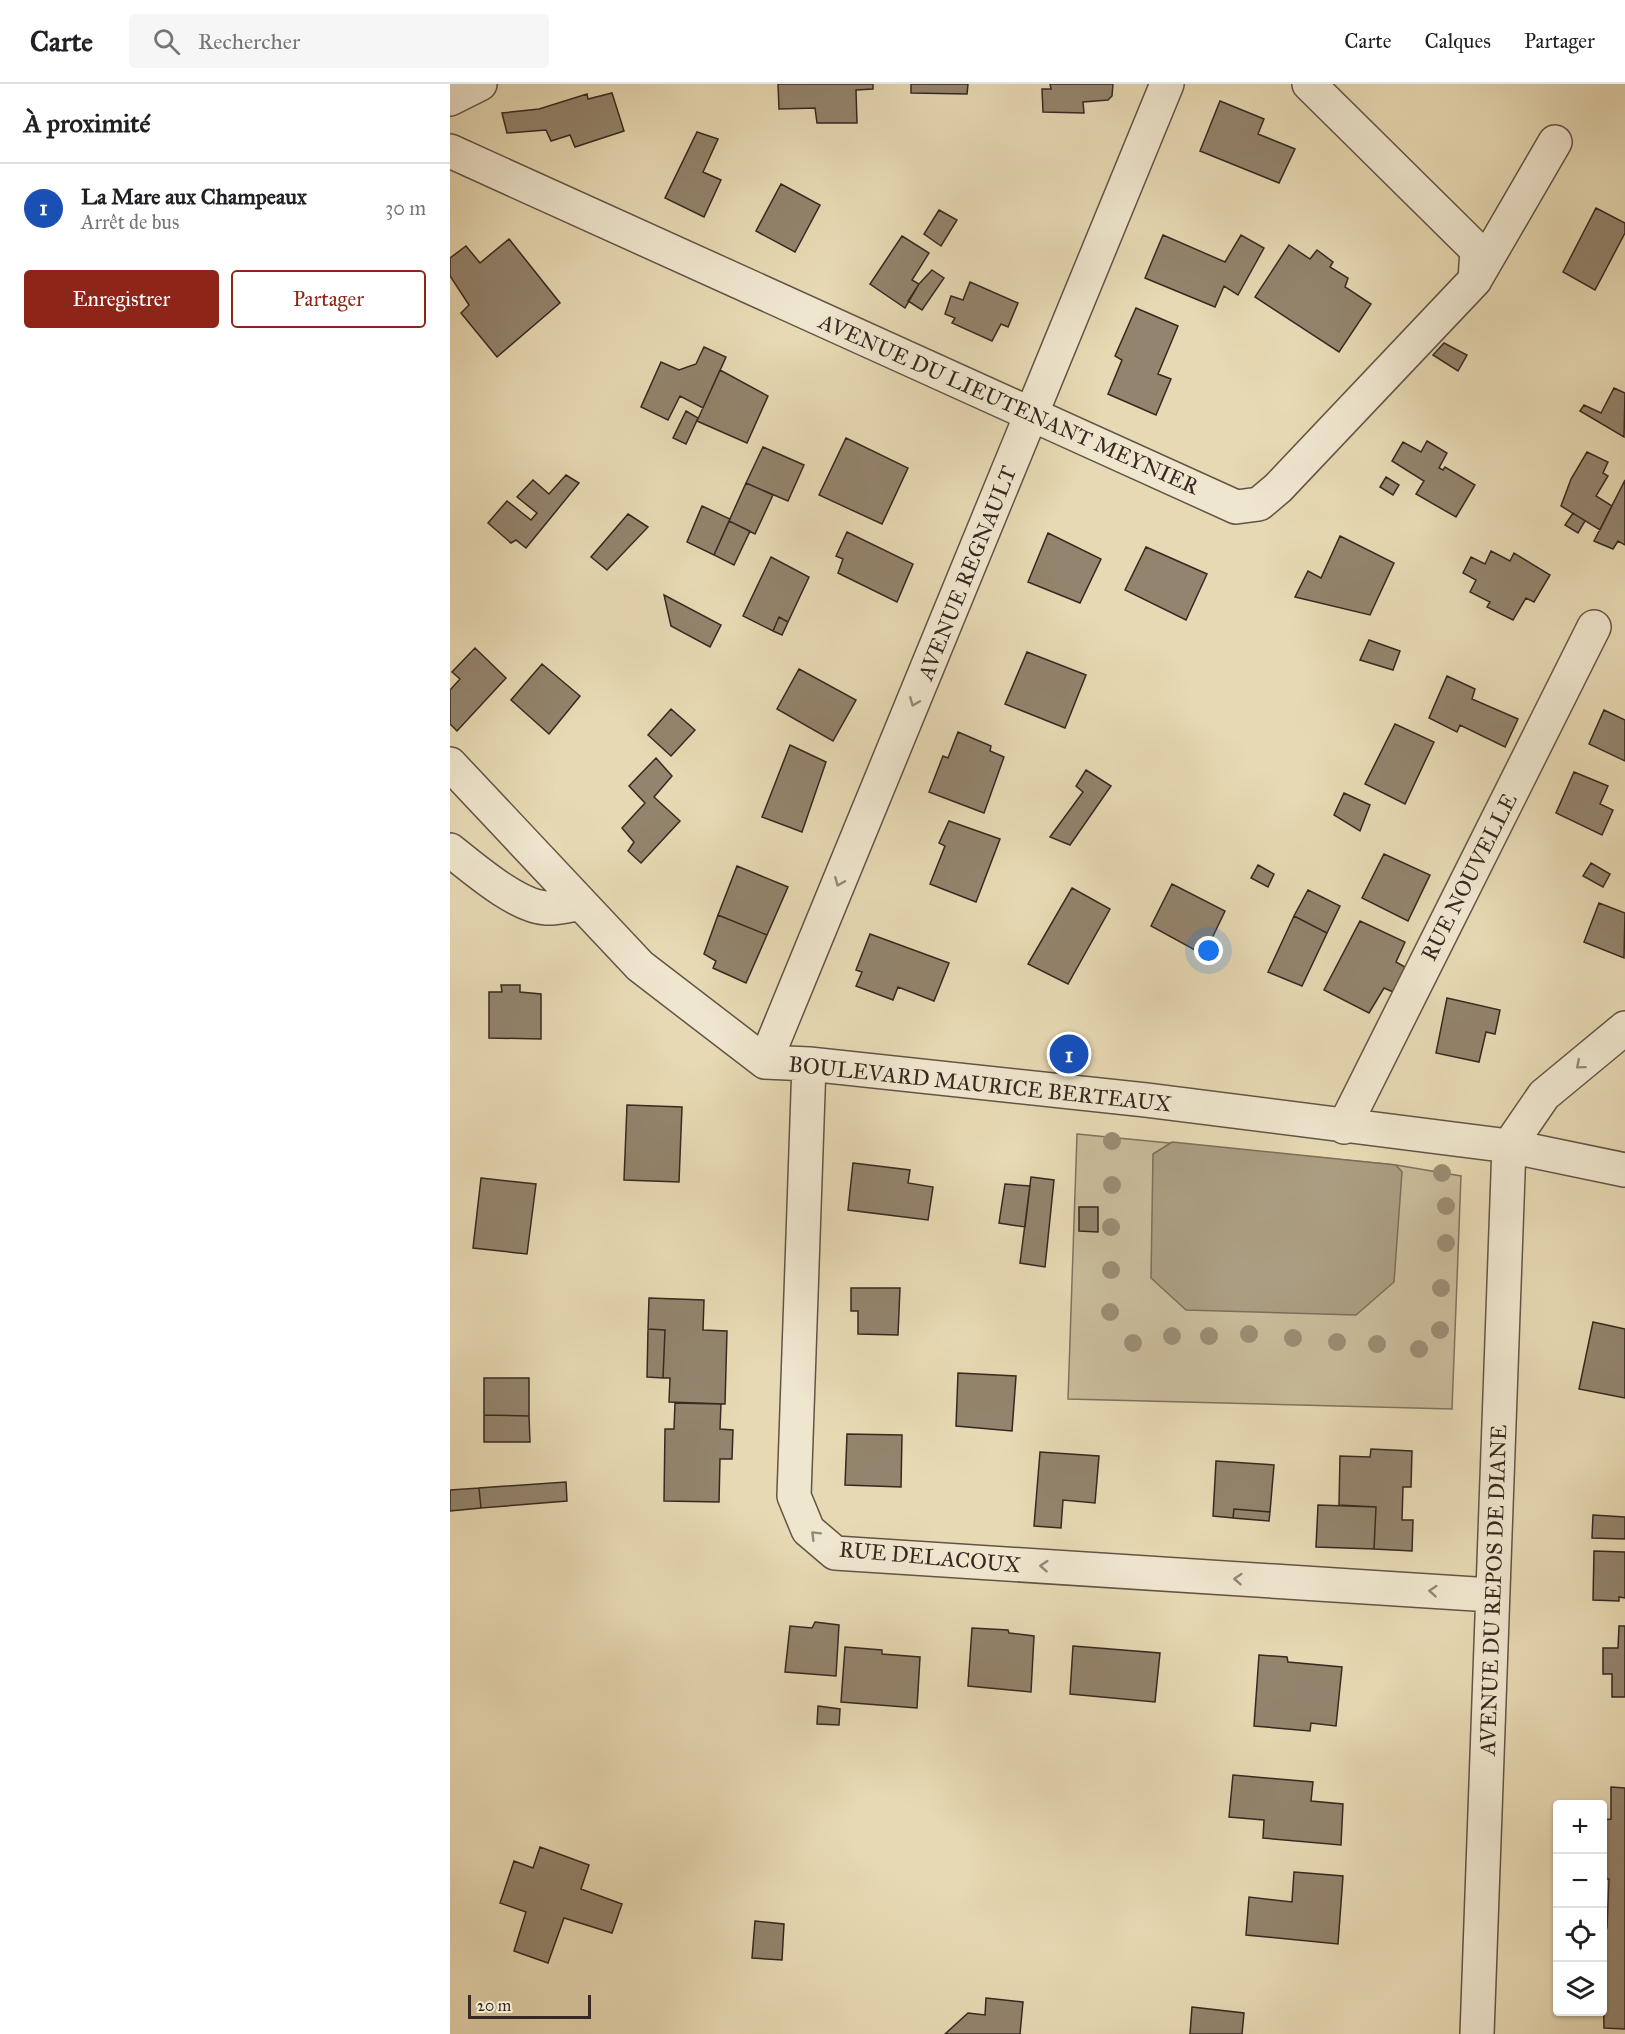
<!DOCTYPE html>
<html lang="fr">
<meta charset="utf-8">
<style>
:root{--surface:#fff;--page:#f6f6f6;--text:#202124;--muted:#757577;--line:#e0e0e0;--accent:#8f2418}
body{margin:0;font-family:"IM FELL Great Primer",serif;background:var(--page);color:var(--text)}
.controls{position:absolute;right:18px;bottom:18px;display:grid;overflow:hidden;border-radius:6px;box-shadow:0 2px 4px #0004}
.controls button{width:54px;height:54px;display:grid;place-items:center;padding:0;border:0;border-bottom:2px solid var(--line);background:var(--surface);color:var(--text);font:30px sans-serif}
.scale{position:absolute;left:18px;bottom:15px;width:123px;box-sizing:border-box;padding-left:6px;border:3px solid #372821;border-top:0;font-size:16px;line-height:21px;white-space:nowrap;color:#372821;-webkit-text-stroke:4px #efe6ce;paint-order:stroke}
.you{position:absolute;left:759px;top:867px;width:21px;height:21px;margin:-15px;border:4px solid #fff;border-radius:50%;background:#1a73e8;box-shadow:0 0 0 9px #1a73e833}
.badge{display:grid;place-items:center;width:39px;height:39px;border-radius:50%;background:var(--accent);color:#fff;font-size:20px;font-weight:700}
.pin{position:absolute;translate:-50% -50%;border:3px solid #fff;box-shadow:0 2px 6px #0006}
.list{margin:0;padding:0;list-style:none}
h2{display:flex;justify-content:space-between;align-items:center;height:78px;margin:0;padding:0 24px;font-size:26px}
h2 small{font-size:20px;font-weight:400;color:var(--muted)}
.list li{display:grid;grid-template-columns:39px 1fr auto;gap:18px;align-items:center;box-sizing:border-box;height:90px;padding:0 24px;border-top:2px solid var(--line)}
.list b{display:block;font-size:22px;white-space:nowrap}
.list p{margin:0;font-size:20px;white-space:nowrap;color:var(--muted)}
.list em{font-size:20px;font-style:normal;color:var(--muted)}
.actions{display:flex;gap:12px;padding:18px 24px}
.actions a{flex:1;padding:14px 0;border:2px solid var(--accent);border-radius:6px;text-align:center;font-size:21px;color:var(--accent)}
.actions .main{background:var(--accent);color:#fff}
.icon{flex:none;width:33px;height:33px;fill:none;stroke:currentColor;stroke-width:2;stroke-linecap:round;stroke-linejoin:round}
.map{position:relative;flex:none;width:1175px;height:1950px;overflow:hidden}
header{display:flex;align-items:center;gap:36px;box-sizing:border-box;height:84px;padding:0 30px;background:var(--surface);border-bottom:2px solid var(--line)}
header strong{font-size:28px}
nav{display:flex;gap:33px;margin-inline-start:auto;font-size:21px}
.search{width:420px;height:54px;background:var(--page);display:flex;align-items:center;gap:15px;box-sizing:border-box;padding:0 21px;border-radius:6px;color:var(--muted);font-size:22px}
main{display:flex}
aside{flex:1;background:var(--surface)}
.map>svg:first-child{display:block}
.green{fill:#c9bb9a;stroke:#80725e;stroke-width:1.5}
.water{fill:#ab9d81;stroke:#7d6e5b;stroke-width:1.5}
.building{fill:#93846d;stroke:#372821;stroke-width:1.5}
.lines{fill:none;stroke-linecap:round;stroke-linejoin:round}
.minor-casing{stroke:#635446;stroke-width:36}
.minor{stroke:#efe6ce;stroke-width:33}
.tree{fill:#9b8c73}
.oneway{stroke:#938778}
.labels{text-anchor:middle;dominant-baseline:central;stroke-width:4.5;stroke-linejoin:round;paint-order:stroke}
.street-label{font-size:22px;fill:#372821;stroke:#efe6ce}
</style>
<header>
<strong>Carte</strong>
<div class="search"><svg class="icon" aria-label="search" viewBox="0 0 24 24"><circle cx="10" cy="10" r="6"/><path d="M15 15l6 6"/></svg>Rechercher</div>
<nav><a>Carte</a><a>Calques</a><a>Partager</a></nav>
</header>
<main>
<aside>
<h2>À proximité<small></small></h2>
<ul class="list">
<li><span class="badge" style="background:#1a4fb4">1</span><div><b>La Mare aux Champeaux</b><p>Arrêt de bus</p></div><em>30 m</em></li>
</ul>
<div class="actions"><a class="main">Enregistrer</a><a>Partager</a></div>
</aside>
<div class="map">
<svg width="1175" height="1950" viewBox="0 0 1175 1950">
<rect width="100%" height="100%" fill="#e7d9b3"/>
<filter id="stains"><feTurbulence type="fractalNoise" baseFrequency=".00333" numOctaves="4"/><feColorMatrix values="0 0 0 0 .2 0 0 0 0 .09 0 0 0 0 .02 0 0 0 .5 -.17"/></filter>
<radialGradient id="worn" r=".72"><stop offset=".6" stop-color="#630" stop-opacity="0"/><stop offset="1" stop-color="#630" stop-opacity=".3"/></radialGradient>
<path class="green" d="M 627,1050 L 946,1081 L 1011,1092 L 1002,1325 L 618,1315 Z"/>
<path class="water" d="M 722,1058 L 946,1081 L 952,1088 L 944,1198 L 906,1231 L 736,1226 L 701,1194 L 703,1070 Z"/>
<path class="building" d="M 328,0 L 423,0 L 423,5 L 406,6 L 407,39 L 367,39 L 365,24 L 329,25 Z
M 461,0 L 518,0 L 517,10 L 461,9 Z
M 600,0 L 663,0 L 662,12 L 658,16 L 633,18 L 634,29 L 593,28 L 592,5 L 601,5 Z
M 162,9 L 174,47 L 125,63 L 120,51 L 101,57 L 96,46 L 57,49 L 52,29 L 89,25 L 137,10 L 138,15 Z
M 770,17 L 814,35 L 808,50 L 845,65 L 829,99 L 750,67 Z
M 247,48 L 268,55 L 253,88 L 271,96 L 254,133 L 215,114 Z
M 331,100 L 370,121 L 345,168 L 306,147 Z
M 1146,124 L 1175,139 L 1175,149 L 1145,206 L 1113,188 Z
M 489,126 L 507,136 L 491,162 L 474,150 Z
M 713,151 L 775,178 L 791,151 L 814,164 L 788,211 L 774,202 L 765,223 L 695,194 Z
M 452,152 L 479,169 L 462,196 L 469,200 L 455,224 L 420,200 Z
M 59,155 L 110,219 L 47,273 L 11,229 L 19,221 L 0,192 L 0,174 L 16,162 L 30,179 Z
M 839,161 L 860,175 L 867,166 L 883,178 L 880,183 L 898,194 L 895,203 L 921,220 L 889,268 L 805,213 Z
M 482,186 L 494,194 L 472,226 L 458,217 L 469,200 Z
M 520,198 L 568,219 L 558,243 L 551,240 L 542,257 L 502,239 L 505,234 L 495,230 L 501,212 L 513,216 Z
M 686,224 L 728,242 L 708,290 L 721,295 L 706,331 L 658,310 L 672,276 L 665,272 Z
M 994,259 L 1017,271 L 1008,287 L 983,271 Z
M 254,263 L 276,273 L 253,324 L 230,312 L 218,336 L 191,323 L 211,278 L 229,286 L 246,280 Z
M 270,286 L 318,312 L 297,359 L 247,337 Z
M 1164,304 L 1175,309 L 1174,353 L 1130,327 L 1134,321 L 1151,329 Z
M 236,327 L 248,334 L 236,360 L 223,354 Z
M 396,354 L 458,384 L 432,440 L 369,411 Z
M 977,357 L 997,369 L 989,384 L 993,386 L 995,383 L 1025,401 L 1006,433 L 966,410 L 974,397 L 942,377 L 953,358 L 971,368 Z
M 313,363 L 354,381 L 338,417 L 296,399 Z
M 1137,368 L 1158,378 L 1153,389 L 1158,392 L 1146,412 L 1162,422 L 1150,446 L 1111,422 L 1121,395 Z
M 116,391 L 129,399 L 76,464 L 66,456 L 61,459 L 38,439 L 57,417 L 81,436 L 87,429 L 67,413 L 83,396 L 99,410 Z
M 936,393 L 949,401 L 943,411 L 930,403 Z
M 1175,396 L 1175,461 L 1168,457 L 1163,465 L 1144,457 Z
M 296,399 L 323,411 L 305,450 L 279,437 Z
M 252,422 L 280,435 L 264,471 L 237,458 Z
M 1123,429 L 1135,437 L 1128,449 L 1115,441 Z
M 178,430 L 198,443 L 157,486 L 141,473 Z
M 279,437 L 300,447 L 284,481 L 264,471 Z
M 397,448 L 463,480 L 447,518 L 388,489 L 393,475 L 386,472 Z
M 598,449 L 651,475 L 630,519 L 578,498 Z
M 890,452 L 944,479 L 920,531 L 845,513 L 858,487 L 871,494 Z
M 696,463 L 757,490 L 736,536 L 675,506 Z
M 1041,467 L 1060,477 L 1064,469 L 1100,491 L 1084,518 L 1076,514 L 1063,536 L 1037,523 L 1040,518 L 1020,508 L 1026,496 L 1013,489 L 1021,473 L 1035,480 Z
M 321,473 L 359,493 L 338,538 L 329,533 L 323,547 L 293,532 Z
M 214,511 L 271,541 L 260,563 L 221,542 Z
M 329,533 L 338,538 L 332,551 L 323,547 Z
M 919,556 L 950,567 L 943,586 L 910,576 Z
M 25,564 L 56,594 L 7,647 L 0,640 L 0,606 L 10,595 L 2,588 Z
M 577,568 L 636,591 L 615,644 L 555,620 Z
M 92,580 L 130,612 L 99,650 L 61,616 Z
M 349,585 L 406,616 L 383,657 L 327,625 Z
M 997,592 L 1025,605 L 1022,615 L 1068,635 L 1055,663 L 1010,641 L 1007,648 L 979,634 Z
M 221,625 L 245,646 L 221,672 L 198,651 Z
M 1154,626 L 1175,636 L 1175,677 L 1139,660 Z
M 945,640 L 984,658 L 955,720 L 915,700 Z
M 508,648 L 541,662 L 540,667 L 554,673 L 534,729 L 479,708 L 493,672 L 498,674 Z
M 340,661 L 376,678 L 352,748 L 312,733 Z
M 206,674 L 222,692 L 204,713 L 230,737 L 191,779 L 178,767 L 184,758 L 172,744 L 195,719 L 179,702 Z
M 636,686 L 661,702 L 620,761 L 600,753 L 633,708 L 626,702 Z
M 1124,688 L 1158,702 L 1150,720 L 1163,726 L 1152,751 L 1106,729 Z
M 894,709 L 920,721 L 910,747 L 884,731 Z
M 499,737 L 550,755 L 526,818 L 480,800 L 495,762 L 489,759 Z
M 934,770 L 980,791 L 958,837 L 912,814 Z
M 1141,779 L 1160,790 L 1153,803 L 1133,792 Z
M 808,781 L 824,790 L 818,803 L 801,794 Z
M 287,782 L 338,803 L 317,851 L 268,831 Z
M 722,800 L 775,827 L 754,871 L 701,842 Z
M 622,804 L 660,825 L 618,900 L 578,880 Z
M 858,806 L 890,822 L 877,849 L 844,832 Z
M 1149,819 L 1175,829 L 1174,874 L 1134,858 Z
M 268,831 L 317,851 L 296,899 L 263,884 L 266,877 L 254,870 Z
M 844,832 L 877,849 L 852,902 L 818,888 Z
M 910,837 L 955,858 L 946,878 L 955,883 L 943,908 L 934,904 L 919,929 L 874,906 Z
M 420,850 L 499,879 L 484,917 L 448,903 L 443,916 L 406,902 L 412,888 L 406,886 Z
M 51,901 L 70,901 L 70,908 L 91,910 L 91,955 L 39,954 L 39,908 L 52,908 Z
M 997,914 L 1050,926 L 1045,950 L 1036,948 L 1029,978 L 986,969 Z
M 177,1021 L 232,1023 L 229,1098 L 174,1096 Z
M 403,1079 L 460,1086 L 458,1099 L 483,1103 L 478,1136 L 398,1126 Z
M 581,1093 L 604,1096 L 595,1183 L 570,1179 Z
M 31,1094 L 86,1100 L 77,1170 L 23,1164 Z
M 555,1100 L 580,1102 L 575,1143 L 549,1139 Z
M 629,1123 L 648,1123 L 648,1148 L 629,1147 Z
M 401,1204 L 450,1204 L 448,1251 L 408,1250 L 408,1227 L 401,1227 Z
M 199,1214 L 254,1216 L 253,1246 L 277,1247 L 275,1320 L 219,1318 L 220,1294 L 213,1294 L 215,1246 L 198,1245 Z
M 1143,1238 L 1175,1245 L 1175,1314 L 1129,1305 Z
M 198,1245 L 215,1246 L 213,1294 L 197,1293 Z
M 508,1289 L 566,1292 L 562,1347 L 506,1342 Z
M 34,1294 L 79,1294 L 79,1332 L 34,1331 Z
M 225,1319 L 271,1320 L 270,1345 L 283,1346 L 282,1375 L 270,1375 L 269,1418 L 214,1417 L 215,1345 L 224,1345 Z
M 34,1331 L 79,1332 L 80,1358 L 34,1358 Z
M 397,1350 L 452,1351 L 451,1403 L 395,1401 Z
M 921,1365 L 962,1367 L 961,1403 L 953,1403 L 952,1436 L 963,1436 L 962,1467 L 924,1465 L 926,1423 L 889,1421 L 890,1372 L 920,1373 Z
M 590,1368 L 649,1372 L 645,1419 L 613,1416 L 611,1444 L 584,1442 Z
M 766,1377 L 824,1381 L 820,1428 L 784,1425 L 783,1434 L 763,1432 Z
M 116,1398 L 117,1417 L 31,1424 L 29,1404 Z
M 29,1404 L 31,1424 L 0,1427 L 0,1406 Z
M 868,1421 L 926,1423 L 924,1465 L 866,1463 Z
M 784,1425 L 820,1428 L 819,1437 L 783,1434 Z
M 1143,1431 L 1175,1433 L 1175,1455 L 1142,1454 Z
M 1144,1467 L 1175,1468 L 1175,1514 L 1169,1513 L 1169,1517 L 1143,1516 Z
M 365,1538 L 389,1541 L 386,1592 L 335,1588 L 340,1542 L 362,1544 Z
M 1169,1542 L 1175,1542 L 1175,1613 L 1162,1613 L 1162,1590 L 1153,1590 L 1153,1564 L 1168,1564 Z
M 522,1544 L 558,1546 L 559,1549 L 584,1552 L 581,1608 L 518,1602 Z
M 623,1562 L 710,1569 L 705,1618 L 620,1610 Z
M 395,1563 L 432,1566 L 432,1570 L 470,1573 L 467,1624 L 391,1618 Z
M 809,1571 L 837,1573 L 838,1578 L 892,1583 L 886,1642 L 861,1639 L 860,1647 L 804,1642 Z
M 368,1622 L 390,1625 L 389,1641 L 367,1640 Z
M 783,1691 L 863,1698 L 861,1717 L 893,1720 L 891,1761 L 813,1754 L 814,1736 L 779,1733 Z
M 1161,1703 L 1175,1704 L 1175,1945 L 1154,1944 L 1152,1845 L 1157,1844 L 1159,1795 L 1152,1795 L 1152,1742 L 1153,1736 L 1161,1735 Z
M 90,1763 L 139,1781 L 131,1805 L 172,1820 L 162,1849 L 114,1834 L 98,1879 L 64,1867 L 76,1828 L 50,1819 L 64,1777 L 83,1784 Z
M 844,1788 L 893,1792 L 888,1860 L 796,1851 L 799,1813 L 842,1818 Z
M 305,1837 L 334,1840 L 332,1876 L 302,1874 Z
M 536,1914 L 573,1918 L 570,1950 L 495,1950 L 518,1929 L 535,1931 Z
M 742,1923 L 794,1929 L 792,1950 L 740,1950 Z"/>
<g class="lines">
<defs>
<path id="minor" d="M 0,15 L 30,0
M 0,67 L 786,423 L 809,420 L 828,404 L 1025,196 L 1027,166 L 859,0
M 1026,194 L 1105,58
M 0,680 L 190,882 L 315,978 L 359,980 L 696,1016 L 1059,1062 L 1175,1086
M 0,766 C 23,784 66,822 96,824 C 106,825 118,821 129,820
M 315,978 L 717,0
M 359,980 L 344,1412 L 358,1446 L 385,1469 L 1041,1511
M 894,1043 L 1144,543
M 1027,1950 L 1059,1062 L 1094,1011 L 1175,944"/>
</defs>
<use href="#minor" class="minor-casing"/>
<use href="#minor" class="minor"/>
</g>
<g class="tree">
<circle cx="662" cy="1057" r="9"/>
<circle cx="992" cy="1089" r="9"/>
<circle cx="662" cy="1101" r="9"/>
<circle cx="996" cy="1122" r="9"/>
<circle cx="661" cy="1143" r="9"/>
<circle cx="996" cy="1159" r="9"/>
<circle cx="661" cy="1186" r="9"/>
<circle cx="991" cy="1204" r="9"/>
<circle cx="660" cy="1228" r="9"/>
<circle cx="990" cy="1246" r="9"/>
<circle cx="799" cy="1250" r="9"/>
<circle cx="722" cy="1252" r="9"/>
<circle cx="759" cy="1252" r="9"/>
<circle cx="843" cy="1254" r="9"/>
<circle cx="887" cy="1258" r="9"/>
<circle cx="683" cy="1259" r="9"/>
<circle cx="927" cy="1260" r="9"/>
<circle cx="969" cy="1265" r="9"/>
</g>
<defs><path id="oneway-chevron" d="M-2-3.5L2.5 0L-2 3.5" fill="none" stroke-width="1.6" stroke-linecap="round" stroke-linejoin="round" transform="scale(1.5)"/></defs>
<g class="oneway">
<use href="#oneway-chevron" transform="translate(464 618) rotate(112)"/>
<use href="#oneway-chevron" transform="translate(389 798) rotate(112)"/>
<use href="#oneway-chevron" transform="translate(1130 981) rotate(140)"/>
<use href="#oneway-chevron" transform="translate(365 1451) rotate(-135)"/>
<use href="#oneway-chevron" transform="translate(594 1482) rotate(-176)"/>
<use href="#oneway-chevron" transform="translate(788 1495) rotate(-176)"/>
<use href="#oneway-chevron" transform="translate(983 1507) rotate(-176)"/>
</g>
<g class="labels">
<g class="street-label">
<text transform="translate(559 320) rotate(24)">AVENUE DU LIEUTENANT MEYNIER</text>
<text transform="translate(517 489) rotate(-68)">AVENUE REGNAULT</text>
<text transform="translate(1019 793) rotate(-63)">RUE NOUVELLE</text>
<text transform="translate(530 1000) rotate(6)">BOULEVARD MAURICE BERTEAUX</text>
<text transform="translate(480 1473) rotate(5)">RUE DELACOUX</text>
<text transform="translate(1043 1506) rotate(-88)">AVENUE DU REPOS DE DIANE</text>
</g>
</g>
<rect width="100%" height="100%" filter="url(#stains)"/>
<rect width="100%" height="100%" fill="url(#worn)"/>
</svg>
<div class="controls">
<button>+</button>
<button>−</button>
<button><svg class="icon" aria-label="locate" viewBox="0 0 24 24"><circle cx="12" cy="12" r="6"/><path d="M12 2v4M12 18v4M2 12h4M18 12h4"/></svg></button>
<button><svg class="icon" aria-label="layers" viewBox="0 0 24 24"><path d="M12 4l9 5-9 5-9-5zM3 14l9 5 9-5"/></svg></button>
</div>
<div class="scale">20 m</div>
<div class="you"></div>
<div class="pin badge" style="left:619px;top:970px;background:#1a4fb4">1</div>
</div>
</main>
